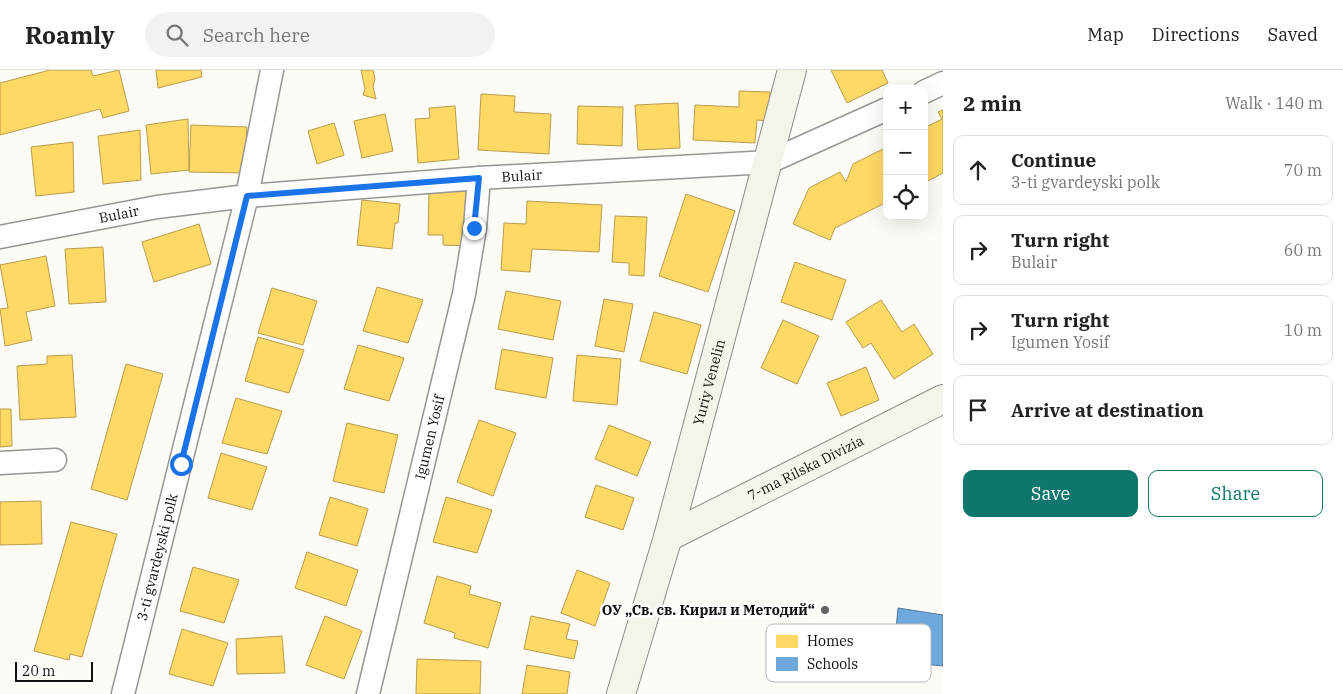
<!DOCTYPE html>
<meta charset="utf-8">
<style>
:root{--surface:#fff;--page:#f2f2f2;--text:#222;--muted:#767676;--line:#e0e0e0;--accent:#0f766e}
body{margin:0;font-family:"IBM Plex Serif",serif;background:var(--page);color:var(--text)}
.controls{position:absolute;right:15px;top:15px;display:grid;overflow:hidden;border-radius:10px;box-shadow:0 5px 20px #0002}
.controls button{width:45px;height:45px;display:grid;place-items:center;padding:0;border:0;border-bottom:1px solid var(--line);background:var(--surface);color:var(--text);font:25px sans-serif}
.scale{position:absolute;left:15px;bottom:12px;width:78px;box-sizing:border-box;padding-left:5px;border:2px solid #101010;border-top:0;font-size:14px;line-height:18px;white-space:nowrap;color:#101010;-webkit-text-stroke:4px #fff;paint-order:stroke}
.stop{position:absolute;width:15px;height:15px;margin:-11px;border:4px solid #1a73e8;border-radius:50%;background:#fff}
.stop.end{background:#1a73e8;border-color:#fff;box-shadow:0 1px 5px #0008}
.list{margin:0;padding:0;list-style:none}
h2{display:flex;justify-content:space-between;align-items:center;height:65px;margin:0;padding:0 20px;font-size:21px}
h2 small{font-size:16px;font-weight:400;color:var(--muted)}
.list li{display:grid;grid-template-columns:32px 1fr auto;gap:15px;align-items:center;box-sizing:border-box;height:70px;margin:0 10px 10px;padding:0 10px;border:1px solid var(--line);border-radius:10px}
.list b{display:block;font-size:19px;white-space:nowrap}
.list p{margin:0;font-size:16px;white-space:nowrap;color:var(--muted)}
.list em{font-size:16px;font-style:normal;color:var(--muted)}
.actions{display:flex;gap:10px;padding:15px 20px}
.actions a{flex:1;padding:11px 0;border:1px solid var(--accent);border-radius:10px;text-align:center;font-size:18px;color:var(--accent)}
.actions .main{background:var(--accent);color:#fff}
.icon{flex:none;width:28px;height:28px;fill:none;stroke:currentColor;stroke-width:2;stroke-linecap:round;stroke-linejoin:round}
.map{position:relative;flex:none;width:943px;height:624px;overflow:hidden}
header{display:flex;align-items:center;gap:30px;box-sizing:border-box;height:70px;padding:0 25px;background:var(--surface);border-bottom:1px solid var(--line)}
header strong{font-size:24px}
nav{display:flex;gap:28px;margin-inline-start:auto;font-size:18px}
.search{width:350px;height:45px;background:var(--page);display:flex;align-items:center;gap:12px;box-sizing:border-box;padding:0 18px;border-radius:28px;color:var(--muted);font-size:19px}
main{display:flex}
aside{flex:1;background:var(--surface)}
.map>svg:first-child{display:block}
.homes{fill:#ffd966;stroke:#b79d4c}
.schools{fill:#6fa8dc;stroke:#527a9f}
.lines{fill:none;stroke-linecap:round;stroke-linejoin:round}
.street-casing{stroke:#969694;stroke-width:25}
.secondary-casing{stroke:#8d8c8a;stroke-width:30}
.street{stroke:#fffefe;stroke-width:22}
.secondary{stroke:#f5f4eb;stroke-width:28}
.route{stroke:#1a73e8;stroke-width:6}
.poi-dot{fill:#636260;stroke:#fff;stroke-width:2}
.labels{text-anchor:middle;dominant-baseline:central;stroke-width:5;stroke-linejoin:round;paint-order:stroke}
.street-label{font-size:14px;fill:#101010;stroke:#fff}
.poi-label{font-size:14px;font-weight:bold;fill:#101010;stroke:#fff;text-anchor:end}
.key{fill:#fff;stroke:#b7b7b7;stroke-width:1}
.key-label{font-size:14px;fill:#101010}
</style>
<header>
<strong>Roamly</strong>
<div class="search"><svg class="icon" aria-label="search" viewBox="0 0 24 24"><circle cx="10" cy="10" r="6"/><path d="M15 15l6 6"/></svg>Search here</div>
<nav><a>Map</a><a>Directions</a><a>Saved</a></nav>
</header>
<main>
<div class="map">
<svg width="943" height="624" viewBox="0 0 943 624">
<rect width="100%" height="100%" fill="#fcfbf6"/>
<path class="homes" d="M 50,0 L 91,0 L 93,6 L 119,0 L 129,41 L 103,48 L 100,39 L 0,65 L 0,13 Z
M 156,0 L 201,0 L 202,7 L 158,18 Z
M 361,0 L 373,0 L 375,9 L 373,17 L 376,29 L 363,25 L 365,19 Z
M 831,0 L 882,0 L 888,13 L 847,33 Z
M 739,21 L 770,22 L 768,51 L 757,50 L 755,73 L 693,70 L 695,35 L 739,37 Z
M 481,24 L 515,26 L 514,42 L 551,44 L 549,84 L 478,80 Z
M 678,33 L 680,78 L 638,80 L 635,35 Z
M 455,36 L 459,89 L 418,93 L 415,49 L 430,48 L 429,38 Z
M 578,36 L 623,37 L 622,76 L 577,74 Z
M 943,40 L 943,103 L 924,113 L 924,58 L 942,49 L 938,42 Z
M 385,44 L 393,81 L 362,88 L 354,51 Z
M 188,49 L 189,100 L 151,104 L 146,55 Z
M 334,53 L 344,85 L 317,94 L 308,61 Z
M 191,55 L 247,57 L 245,103 L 189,102 Z
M 140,60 L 141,110 L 103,114 L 98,66 Z
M 73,72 L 74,122 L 36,126 L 31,77 Z
M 887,77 L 887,132 L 835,158 L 830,170 L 793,154 L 809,118 L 840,102 L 846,112 L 853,94 Z
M 429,121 L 470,121 L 468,176 L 443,175 L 443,165 L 428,165 Z
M 686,124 L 735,141 L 708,222 L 659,206 Z
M 362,130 L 400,134 L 398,153 L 395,153 L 392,179 L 357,175 Z
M 527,131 L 602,135 L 599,182 L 532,179 L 530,202 L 501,200 L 504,153 L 526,154 Z
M 615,146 L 647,147 L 644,206 L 629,205 L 629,193 L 612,192 Z
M 199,154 L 211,194 L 154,212 L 142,172 Z
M 103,177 L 106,232 L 69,234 L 65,179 Z
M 46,186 L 55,236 L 26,242 L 32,270 L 5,276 L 0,239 L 8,238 L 0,195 Z
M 795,192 L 846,210 L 832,250 L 781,232 Z
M 377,217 L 423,230 L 408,273 L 363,261 Z
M 272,218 L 317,231 L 303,275 L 258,263 Z
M 506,221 L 561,231 L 553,270 L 498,259 Z
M 604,229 L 633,234 L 624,282 L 595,276 Z
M 881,230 L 902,262 L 914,254 L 933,284 L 894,309 L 871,273 L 863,278 L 846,252 Z
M 654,242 L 701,255 L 687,304 L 640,291 Z
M 783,250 L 819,266 L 797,314 L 761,298 Z
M 258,267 L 304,280 L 289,323 L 245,311 Z
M 358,275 L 404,288 L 389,331 L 344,319 Z
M 502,279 L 553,288 L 546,328 L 495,319 Z
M 72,285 L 76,347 L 20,350 L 17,296 L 47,294 L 47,286 Z
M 577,285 L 621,289 L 617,335 L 573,331 Z
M 126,294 L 163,304 L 127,430 L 91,419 Z
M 866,297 L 879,330 L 841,346 L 827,313 Z
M 236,328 L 282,341 L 267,384 L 222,373 Z
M 0,339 L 11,339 L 12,376 L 0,377 Z
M 479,350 L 516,363 L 493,426 L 457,412 Z
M 347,353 L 398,365 L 384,423 L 333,411 Z
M 609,355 L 651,372 L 637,406 L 595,389 Z
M 221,383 L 267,397 L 252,440 L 208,428 Z
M 596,415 L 634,428 L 623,460 L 585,447 Z
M 330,427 L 368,439 L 357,476 L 319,465 Z
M 446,427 L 492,440 L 477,483 L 433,472 Z
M 41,431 L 42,474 L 0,475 L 0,432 Z
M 71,452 L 117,464 L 82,587 L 70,584 L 69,590 L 34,581 Z
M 307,482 L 358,500 L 346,536 L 295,518 Z
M 193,497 L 239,510 L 224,553 L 180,541 Z
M 577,500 L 610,513 L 595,556 L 561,543 Z
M 437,506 L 471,516 L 469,524 L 501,533 L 488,578 L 454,568 L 455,563 L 424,553 Z
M 325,546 L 362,561 L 344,609 L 306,595 Z
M 531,546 L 570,554 L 566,569 L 578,571 L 574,589 L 524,579 Z
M 182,559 L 228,573 L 213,616 L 169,604 Z
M 282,566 L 285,603 L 237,604 L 236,569 Z
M 417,589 L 481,591 L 480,624 L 416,624 Z
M 527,595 L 570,602 L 567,624 L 522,624 Z"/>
<path class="schools" d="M 898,538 L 943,545 L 943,596 L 893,591 Z"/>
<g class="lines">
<defs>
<g id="street">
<path d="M 924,22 L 943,13"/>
<path id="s1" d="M 0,167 L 157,137 L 247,126 L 479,108 L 769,92 L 887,39"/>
<path d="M 0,393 L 55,390"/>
<path id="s2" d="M 123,624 L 247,126 L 272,0"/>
<path id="s3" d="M 368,624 L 464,224 L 475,158 L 479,108"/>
</g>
<g id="secondary">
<path id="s4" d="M 668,467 L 943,329"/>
<path id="s5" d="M 621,624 L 668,467 L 792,0"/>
</g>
</defs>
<use href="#street" class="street-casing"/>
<use href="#secondary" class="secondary-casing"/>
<use href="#street" class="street"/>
<use href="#secondary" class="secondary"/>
</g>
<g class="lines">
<path class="route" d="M 181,394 L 247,126 L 479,108 L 474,158"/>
</g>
<circle class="poi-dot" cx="825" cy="540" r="5"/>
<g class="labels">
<g class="street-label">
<text stroke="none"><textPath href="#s1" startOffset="526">Bulair</textPath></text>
<text stroke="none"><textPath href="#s1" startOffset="121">Bulair</textPath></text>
<text stroke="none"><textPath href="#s5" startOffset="324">Yuriy Venelin</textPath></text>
<text stroke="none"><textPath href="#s3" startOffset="264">Igumen Yosif</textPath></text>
<text stroke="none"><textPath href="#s4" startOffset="154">7-ma Rilska Divizia</textPath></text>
<text stroke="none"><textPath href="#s2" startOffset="141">3-ti gvardeyski polk</textPath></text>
</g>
<g class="poi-label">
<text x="815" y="540">ОУ „Св. св. Кирил и Методий“</text>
</g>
</g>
<rect x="766" y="554" width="165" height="58" rx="8" class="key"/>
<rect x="776" y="565" width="22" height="13" fill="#ffd966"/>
<rect x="776" y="587" width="22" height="14" fill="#6fa8dc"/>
<g class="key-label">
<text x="807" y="576">Homes</text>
<text x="807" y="599">Schools</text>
</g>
</svg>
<div class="controls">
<button>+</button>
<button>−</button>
<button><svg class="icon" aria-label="locate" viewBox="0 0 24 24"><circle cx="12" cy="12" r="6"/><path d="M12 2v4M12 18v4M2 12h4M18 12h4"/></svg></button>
</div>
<div class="scale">20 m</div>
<div class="stop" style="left:181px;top:394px"></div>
<div class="stop end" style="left:474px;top:158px"></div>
</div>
<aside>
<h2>2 min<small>Walk · 140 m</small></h2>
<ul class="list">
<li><svg class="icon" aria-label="ahead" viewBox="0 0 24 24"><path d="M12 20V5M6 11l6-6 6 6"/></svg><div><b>Continue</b><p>3-ti gvardeyski polk</p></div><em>70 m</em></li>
<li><svg class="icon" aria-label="right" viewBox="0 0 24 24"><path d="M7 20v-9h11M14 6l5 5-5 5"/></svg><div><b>Turn right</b><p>Bulair</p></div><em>60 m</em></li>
<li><svg class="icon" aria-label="right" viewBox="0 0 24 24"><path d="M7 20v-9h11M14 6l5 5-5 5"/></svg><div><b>Turn right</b><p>Igumen Yosif</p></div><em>10 m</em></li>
<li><svg class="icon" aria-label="arrive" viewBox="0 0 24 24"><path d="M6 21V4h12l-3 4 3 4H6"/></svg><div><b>Arrive at destination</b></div></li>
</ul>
<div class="actions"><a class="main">Save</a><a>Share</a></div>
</aside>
</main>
